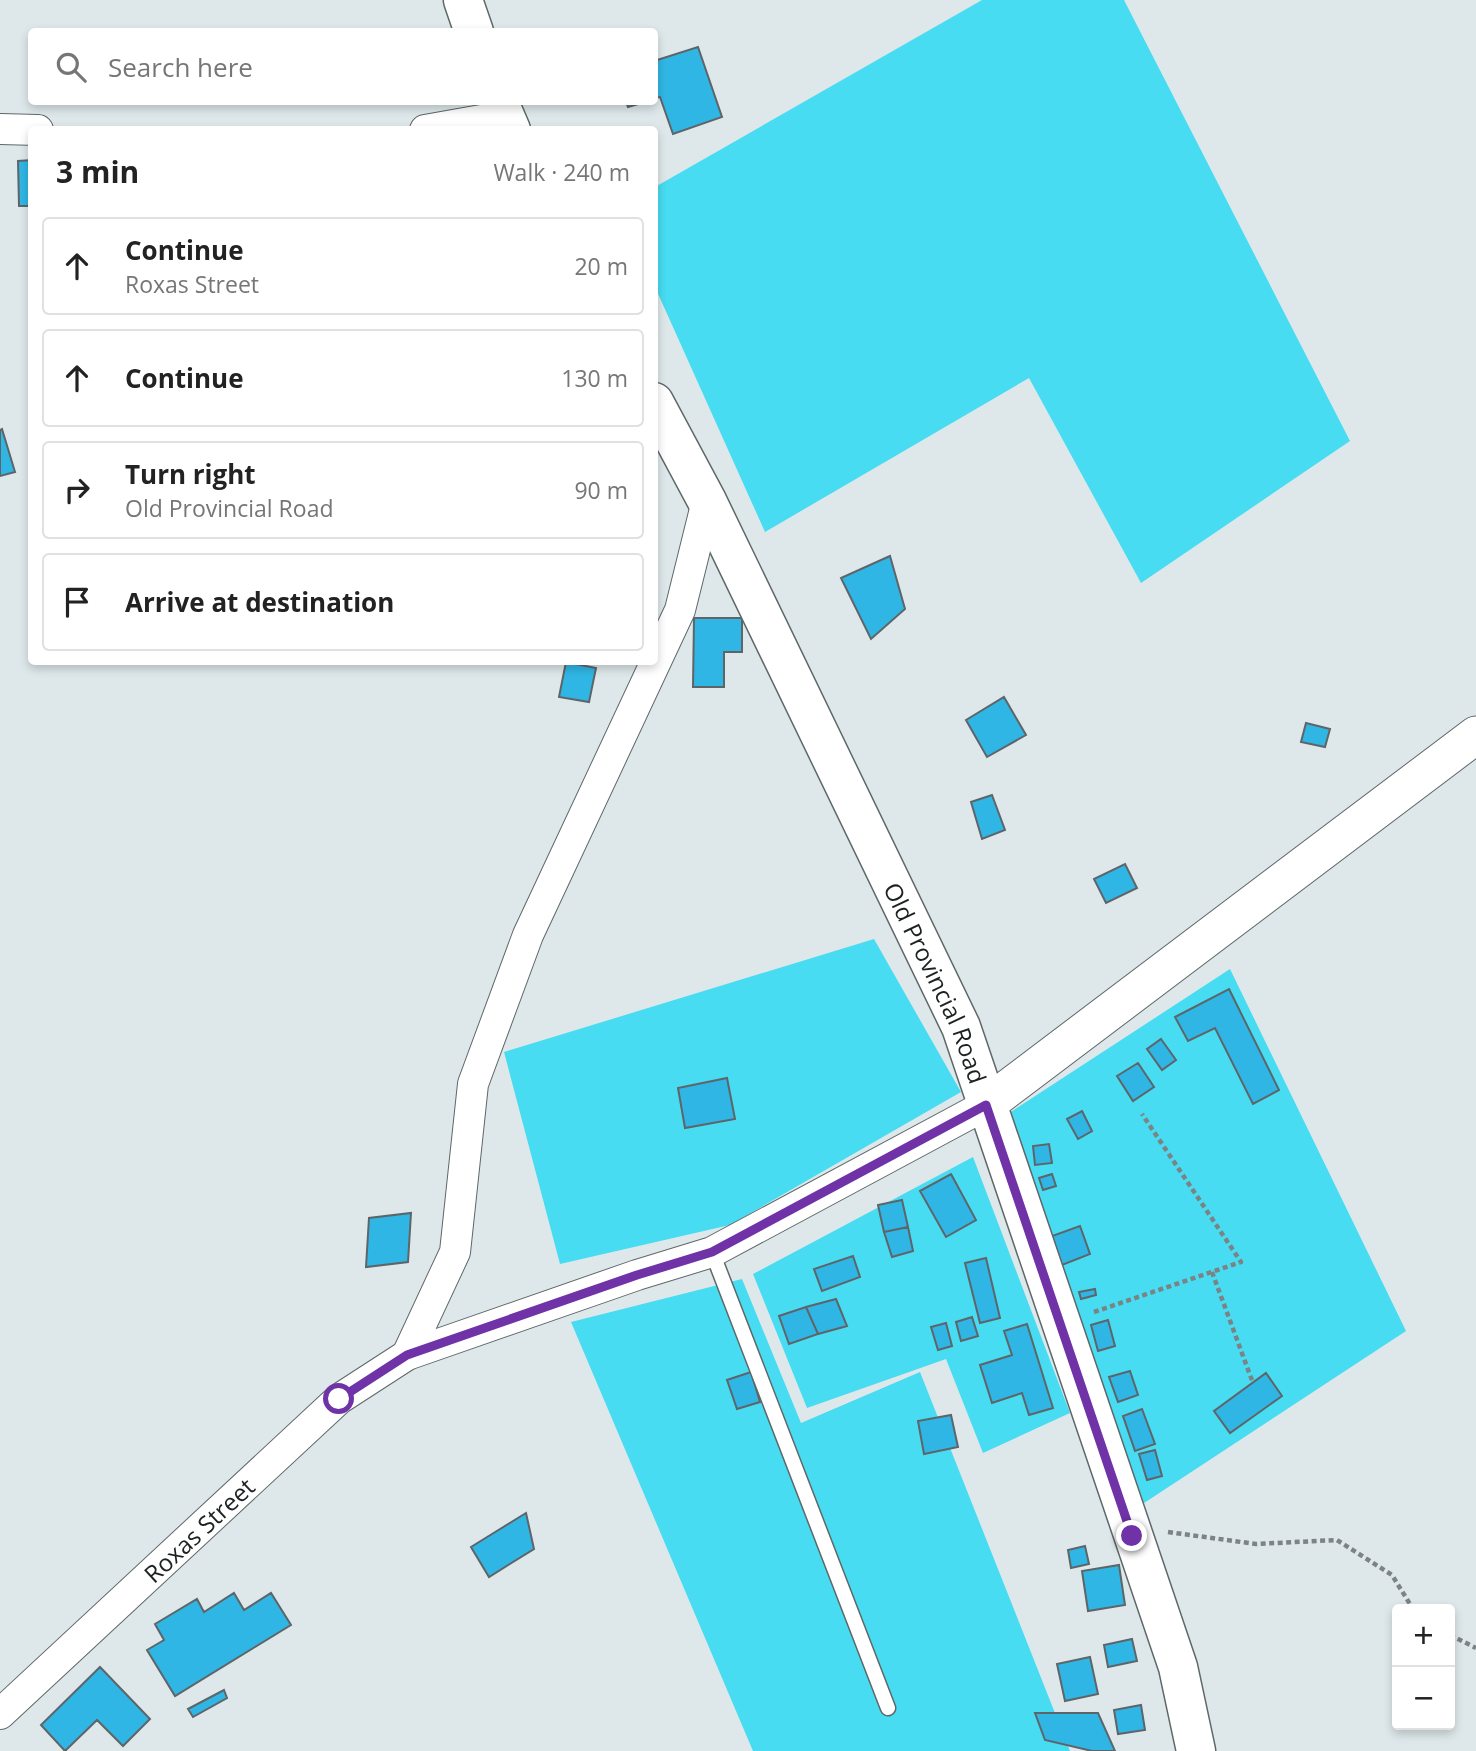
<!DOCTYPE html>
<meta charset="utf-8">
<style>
:root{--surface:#fff;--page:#f6f6f6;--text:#222;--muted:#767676;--line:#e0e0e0}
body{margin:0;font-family:"Open Sans",sans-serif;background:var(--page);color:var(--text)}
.controls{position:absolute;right:21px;bottom:21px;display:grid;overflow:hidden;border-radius:7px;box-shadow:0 4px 10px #0003}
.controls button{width:63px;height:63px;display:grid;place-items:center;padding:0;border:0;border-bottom:2px solid var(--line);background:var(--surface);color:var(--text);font:35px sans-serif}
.stop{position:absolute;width:21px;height:21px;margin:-16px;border:5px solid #6f32a7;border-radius:50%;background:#fff}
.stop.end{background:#6f32a7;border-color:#fff;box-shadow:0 2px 7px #0008}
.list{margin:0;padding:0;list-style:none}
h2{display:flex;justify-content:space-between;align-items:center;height:91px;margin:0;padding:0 28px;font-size:30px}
h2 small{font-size:23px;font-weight:400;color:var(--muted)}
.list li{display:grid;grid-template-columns:46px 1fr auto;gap:21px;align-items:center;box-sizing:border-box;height:98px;margin:0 14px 14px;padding:0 14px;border:2px solid var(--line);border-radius:7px}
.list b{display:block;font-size:26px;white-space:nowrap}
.list p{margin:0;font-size:23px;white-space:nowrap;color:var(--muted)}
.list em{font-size:23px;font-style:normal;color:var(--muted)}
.icon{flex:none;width:38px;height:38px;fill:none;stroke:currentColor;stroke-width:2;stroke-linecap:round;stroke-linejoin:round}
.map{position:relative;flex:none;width:1476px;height:1751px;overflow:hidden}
.search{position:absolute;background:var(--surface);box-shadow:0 4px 10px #0003;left:28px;top:28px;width:630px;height:77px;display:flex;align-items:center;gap:18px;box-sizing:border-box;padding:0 24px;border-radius:7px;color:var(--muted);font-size:26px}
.panel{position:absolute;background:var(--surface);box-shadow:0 4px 10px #0003;left:28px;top:126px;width:630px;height:539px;border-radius:7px}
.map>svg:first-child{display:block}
.green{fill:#47dcf1}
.building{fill:#30b6e5;stroke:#5e6569;stroke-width:2}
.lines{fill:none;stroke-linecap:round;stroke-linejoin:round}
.service-casing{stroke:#5f6869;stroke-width:17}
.minor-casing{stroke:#5f6869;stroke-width:32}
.tertiary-casing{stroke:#5f6869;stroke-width:39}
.secondary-casing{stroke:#5f6869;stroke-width:41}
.path{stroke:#7c8384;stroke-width:4.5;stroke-dasharray:5 3.5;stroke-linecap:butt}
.service{stroke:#fff;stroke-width:14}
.minor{stroke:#fff;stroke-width:30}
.tertiary{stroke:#fff;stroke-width:37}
.secondary{stroke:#fff;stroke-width:38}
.route{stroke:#6f32a7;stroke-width:9}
.labels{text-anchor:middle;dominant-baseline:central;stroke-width:5;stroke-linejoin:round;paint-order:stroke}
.street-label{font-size:24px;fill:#1d2121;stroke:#dee8ea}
</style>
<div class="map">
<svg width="1476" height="1751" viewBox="0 0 1476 1751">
<rect width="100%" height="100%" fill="#dee8ea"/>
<path class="green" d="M 982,0 L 1124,0 L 1350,441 L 1141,583 L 1029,378 L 765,532 L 655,287 L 655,187 Z
M 874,939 L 961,1092 L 730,1225 L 560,1264 L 504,1052 Z
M 1230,969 L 1406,1331 L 1138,1507 L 1006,1115 Z
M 973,1157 L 1070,1413 L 983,1453 L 946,1359 L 807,1408 L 753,1274 Z
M 742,1279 L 801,1423 L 920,1372 L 1070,1751 L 753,1751 L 571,1322 Z"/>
<path class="building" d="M 698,47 L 722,117 L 673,134 L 660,97 L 654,98 L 654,61 Z
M 626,102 L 645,102 L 628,107 Z
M 32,160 L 32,206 L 19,206 L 18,161 Z
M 2,429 L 15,472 L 0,476 L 0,430 Z
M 890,556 L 905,609 L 871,639 L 841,578 Z
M 694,618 L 742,618 L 742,652 L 724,652 L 724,687 L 693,687 Z
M 566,662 L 596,668 L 589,702 L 559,697 Z
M 1004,697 L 1026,735 L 987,757 L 966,720 Z
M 1306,723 L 1330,729 L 1325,747 L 1301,742 Z
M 992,795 L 1005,830 L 982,839 L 971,802 Z
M 1125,864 L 1137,888 L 1106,903 L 1094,879 Z
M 1229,989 L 1279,1090 L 1253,1104 L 1215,1028 L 1188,1041 L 1175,1017 Z
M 1161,1039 L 1176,1060 L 1162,1070 L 1147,1049 Z
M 1138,1063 L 1154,1087 L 1133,1101 L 1117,1076 Z
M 727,1078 L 735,1119 L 685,1128 L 678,1088 Z
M 1082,1111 L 1092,1131 L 1078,1139 L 1067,1119 Z
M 1049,1144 L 1052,1163 L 1035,1165 L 1033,1146 Z
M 951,1174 L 976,1220 L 946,1237 L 920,1191 Z
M 1052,1174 L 1056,1186 L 1043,1190 L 1039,1178 Z
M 902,1200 L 908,1227 L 884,1232 L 878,1205 Z
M 411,1213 L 408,1262 L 366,1267 L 369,1218 Z
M 1080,1226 L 1090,1254 L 1062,1265 L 1052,1236 Z
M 908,1227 L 913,1251 L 892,1257 L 884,1232 Z
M 853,1256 L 860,1277 L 822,1291 L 814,1269 Z
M 986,1258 L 1000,1318 L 980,1323 L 965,1263 Z
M 1095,1289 L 1096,1295 L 1081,1299 L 1079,1292 Z
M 836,1299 L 847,1326 L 818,1334 L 806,1307 Z
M 806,1307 L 818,1334 L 789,1344 L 779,1316 Z
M 972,1317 L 978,1336 L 961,1341 L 956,1322 Z
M 1108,1320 L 1115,1346 L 1098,1351 L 1091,1325 Z
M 946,1323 L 952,1346 L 938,1350 L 931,1327 Z
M 1027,1324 L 1053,1408 L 1029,1415 L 1022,1393 L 992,1403 L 980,1365 L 1012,1355 L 1004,1331 Z
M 1130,1371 L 1138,1395 L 1118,1402 L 1109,1377 Z
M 751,1372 L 760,1402 L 737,1409 L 727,1380 Z
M 1266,1373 L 1282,1396 L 1230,1433 L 1214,1411 Z
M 1142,1409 L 1155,1444 L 1135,1451 L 1123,1416 Z
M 951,1415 L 958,1447 L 924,1454 L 918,1421 Z
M 1155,1450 L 1162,1476 L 1147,1480 L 1139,1454 Z
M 526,1513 L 534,1549 L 489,1577 L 471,1547 Z
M 1085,1546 L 1089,1564 L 1071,1568 L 1068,1550 Z
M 1119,1565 L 1125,1605 L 1088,1611 L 1082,1571 Z
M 234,1593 L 244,1610 L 271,1593 L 291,1625 L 175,1696 L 147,1650 L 164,1640 L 155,1624 L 197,1599 L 204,1612 Z
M 1132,1639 L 1137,1661 L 1108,1667 L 1104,1645 Z
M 1090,1657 L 1098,1694 L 1065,1701 L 1057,1664 Z
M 100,1667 L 150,1719 L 123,1746 L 97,1720 L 65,1751 L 41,1725 Z
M 224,1690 L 227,1698 L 193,1717 L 188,1709 Z
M 1141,1705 L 1145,1730 L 1118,1734 L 1114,1710 Z
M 1035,1713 L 1098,1713 L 1115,1751 L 1092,1751 L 1045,1740 Z"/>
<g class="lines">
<defs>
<path id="service" d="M 712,1252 L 888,1708"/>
<g id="minor">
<path d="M 0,129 L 38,130"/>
<path d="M 425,130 L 504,116"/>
<path d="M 407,1355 L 455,1252 L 473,1084 L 528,935 L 680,610 L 707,501"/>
<path id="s1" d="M 0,1714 L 339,1399 L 407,1355 L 637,1275 L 712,1252 L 986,1105"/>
</g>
<path id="tertiary" d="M 986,1105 L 1476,735"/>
<g id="secondary">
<path d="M 463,0 L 474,32"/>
<path d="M 499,102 L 511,130"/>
<path id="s2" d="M 654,402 L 707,501 L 961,1027 L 1178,1667 L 1196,1751"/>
</g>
</defs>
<use href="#service" class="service-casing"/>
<use href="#minor" class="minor-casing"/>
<use href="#tertiary" class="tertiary-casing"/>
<use href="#secondary" class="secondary-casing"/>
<path class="path" d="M 1212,1272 L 1253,1383
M 1094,1312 L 1241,1262 L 1142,1114
M 1168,1532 L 1256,1544 L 1337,1540 L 1392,1575 L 1413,1609
M 1450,1635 L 1476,1648"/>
<use href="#service" class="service"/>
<use href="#minor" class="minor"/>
<use href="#tertiary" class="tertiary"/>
<use href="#secondary" class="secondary"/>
</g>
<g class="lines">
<path class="route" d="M 339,1399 L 407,1355 L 637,1275 L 712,1252 L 986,1105 L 1132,1536"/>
</g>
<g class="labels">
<g class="street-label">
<text stroke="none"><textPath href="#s2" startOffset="646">Old Provincial Road</textPath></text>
<text stroke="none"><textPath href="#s1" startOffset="271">Roxas Street</textPath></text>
</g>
</g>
</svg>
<div class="controls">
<button>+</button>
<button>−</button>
</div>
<div class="stop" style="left:339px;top:1399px"></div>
<div class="stop end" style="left:1132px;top:1536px"></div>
<div class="search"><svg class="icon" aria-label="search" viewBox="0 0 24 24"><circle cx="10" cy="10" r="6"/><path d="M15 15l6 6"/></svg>Search here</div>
<section class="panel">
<h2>3 min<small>Walk · 240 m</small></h2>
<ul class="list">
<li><svg class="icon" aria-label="ahead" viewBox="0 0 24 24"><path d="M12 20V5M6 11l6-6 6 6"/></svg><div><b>Continue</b><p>Roxas Street</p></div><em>20 m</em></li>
<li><svg class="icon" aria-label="ahead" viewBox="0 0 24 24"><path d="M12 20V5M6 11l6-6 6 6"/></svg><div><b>Continue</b></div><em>130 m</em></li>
<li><svg class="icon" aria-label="right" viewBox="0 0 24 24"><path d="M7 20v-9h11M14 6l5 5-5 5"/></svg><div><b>Turn right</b><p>Old Provincial Road</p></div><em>90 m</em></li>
<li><svg class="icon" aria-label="arrive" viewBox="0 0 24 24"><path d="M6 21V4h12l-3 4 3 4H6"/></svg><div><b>Arrive at destination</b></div></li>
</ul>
</section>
</div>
